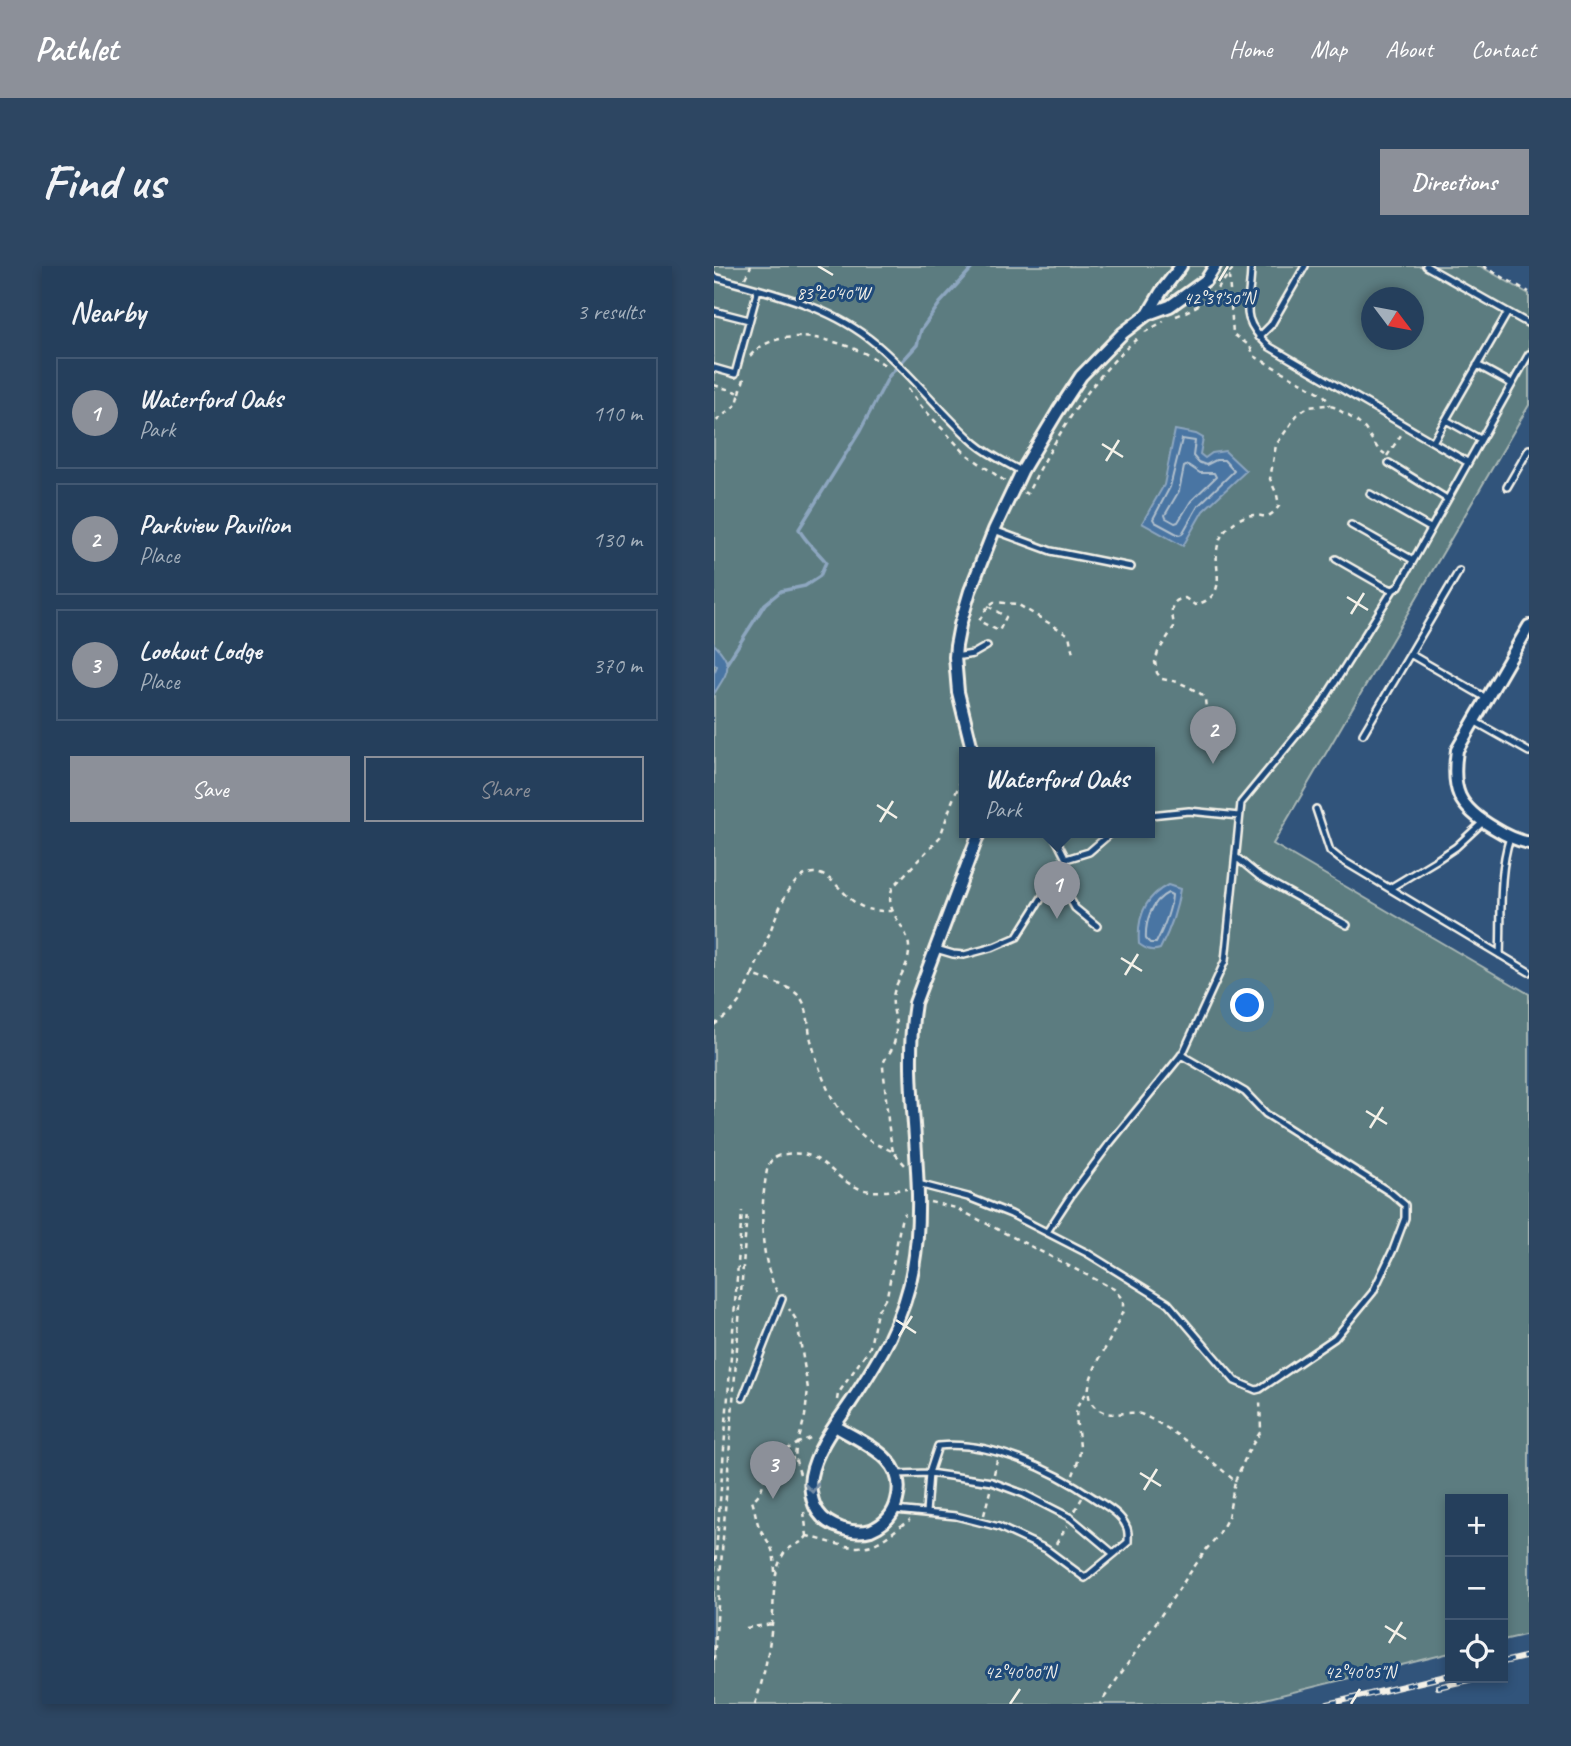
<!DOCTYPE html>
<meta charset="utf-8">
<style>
:root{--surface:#253f5c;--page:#2d4662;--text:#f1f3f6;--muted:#a3afbb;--line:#425872;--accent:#8c9099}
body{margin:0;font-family:Caveat,sans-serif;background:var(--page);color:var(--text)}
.controls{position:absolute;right:21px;bottom:21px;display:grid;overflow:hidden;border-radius:0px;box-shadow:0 4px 10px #0003}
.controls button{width:63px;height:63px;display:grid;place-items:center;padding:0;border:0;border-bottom:2px solid var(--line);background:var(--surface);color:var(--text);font:35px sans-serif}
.compass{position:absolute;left:647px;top:21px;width:63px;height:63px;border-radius:50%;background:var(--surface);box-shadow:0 4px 10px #0003;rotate:122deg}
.you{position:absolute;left:534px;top:740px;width:24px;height:24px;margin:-18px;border:5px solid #fff;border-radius:50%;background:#1a73e8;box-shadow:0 0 0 10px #1a73e833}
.badge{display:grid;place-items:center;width:46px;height:46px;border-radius:50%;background:var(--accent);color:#fff;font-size:23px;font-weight:700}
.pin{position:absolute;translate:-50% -58px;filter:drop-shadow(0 2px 4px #0008)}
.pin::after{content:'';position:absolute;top:37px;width:24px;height:21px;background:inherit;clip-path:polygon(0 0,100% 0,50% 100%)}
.popup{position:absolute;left:245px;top:481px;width:196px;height:91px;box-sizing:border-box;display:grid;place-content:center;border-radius:0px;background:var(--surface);filter:drop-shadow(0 2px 5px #0005);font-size:23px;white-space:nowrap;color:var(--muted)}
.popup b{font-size:26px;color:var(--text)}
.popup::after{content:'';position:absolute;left:50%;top:100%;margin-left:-14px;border:14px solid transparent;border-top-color:var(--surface)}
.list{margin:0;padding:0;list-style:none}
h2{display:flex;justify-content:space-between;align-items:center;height:91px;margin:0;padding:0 28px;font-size:30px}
h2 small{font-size:23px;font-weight:400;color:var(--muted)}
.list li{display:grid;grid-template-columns:46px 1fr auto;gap:21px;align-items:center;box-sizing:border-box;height:112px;margin:0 14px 14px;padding:0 14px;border:2px solid var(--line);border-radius:0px}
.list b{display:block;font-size:26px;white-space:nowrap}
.list p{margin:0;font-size:23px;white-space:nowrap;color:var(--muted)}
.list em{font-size:23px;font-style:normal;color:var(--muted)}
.actions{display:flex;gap:14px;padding:21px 28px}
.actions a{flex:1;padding:16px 0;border:2px solid var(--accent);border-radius:0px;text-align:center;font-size:24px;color:var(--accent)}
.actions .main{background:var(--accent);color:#fff}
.icon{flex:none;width:38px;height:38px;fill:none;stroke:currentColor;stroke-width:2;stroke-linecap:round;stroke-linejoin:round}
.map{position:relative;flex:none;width:815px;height:1438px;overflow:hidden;border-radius:0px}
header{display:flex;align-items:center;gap:42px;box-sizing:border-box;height:98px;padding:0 35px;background:var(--accent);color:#fff}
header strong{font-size:33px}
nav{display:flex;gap:38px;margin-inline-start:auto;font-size:24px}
.intro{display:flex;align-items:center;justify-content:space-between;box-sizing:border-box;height:168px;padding:0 42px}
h1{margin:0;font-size:49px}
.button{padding:18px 32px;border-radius:0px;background:var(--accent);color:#fff;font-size:24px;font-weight:700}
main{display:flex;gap:42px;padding:0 42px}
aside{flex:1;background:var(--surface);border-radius:0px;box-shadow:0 4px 10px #0003}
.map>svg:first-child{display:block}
.green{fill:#5b7c80;stroke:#a8b6b4;stroke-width:2;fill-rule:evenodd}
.water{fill:#4974a3;stroke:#8da6bf;stroke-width:2}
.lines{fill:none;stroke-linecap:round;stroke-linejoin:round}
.shore{stroke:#b0bfcc;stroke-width:2}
.stream{stroke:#8da6bf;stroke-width:3.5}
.lane-casing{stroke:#f4f1e8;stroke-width:10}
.street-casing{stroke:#f4f1e8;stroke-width:16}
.path{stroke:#f4f1e8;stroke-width:2.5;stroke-dasharray:5 5;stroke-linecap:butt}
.lane{stroke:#1f4a7a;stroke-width:5}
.street{stroke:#1f4a7a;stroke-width:10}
.rail-casing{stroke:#f4f1e8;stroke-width:6}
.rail{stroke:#1f4a7a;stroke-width:3.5;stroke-dasharray:10;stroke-linecap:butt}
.oneway{stroke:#748da6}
.ticks{fill:none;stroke:#f4f1e8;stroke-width:2.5}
.ticks-label{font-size:18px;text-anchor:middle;fill:#f4f1e8;stroke:#1f4a7a;stroke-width:6;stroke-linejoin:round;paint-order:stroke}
</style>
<header>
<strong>Pathlet</strong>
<nav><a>Home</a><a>Map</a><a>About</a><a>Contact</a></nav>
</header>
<div class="intro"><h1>Find us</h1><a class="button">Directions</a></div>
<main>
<aside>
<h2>Nearby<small>3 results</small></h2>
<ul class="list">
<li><span class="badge">1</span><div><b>Waterford Oaks</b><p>Park</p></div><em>110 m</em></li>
<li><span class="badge">2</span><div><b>Parkview Pavilion</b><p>Place</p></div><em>130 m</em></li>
<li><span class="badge">3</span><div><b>Lookout Lodge</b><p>Place</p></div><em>370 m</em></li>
</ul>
<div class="actions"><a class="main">Save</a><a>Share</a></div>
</aside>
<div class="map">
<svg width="815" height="1438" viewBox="0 0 815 1438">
<rect width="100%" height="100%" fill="#31547b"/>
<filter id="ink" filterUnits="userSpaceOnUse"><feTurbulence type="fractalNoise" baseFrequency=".0143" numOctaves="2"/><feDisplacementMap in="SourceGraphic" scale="14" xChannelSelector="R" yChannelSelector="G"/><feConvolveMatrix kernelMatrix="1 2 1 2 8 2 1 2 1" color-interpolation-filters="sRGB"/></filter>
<g filter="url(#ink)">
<path class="green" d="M 0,0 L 766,0 L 815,28 L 815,139 L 559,578 L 815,728 L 815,1368 L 789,1374 L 789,1233 L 736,1233 L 736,1387 L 531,1438 L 0,1438 ZM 657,32 L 699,32 L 699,74 L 657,74 ZM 250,487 L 436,487 L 436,567 L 250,567 Z"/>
<path class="water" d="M 461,164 L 482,168 L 489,172 L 486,188 L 491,192 L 498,187 L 511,185 L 532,205 L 489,245 L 469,280 L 428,257 L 450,219 Z
M 0,378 C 22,400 13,406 0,428 L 0,407 L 3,400 L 0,397 Z
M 454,619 L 466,623 C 463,645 456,664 446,683 C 437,686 432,683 425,678 C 423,653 430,631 454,619 Z"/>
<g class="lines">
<path class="shore" d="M 468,173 L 481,175 L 479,190 L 484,196 L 492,199 L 502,194 L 510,194 L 520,205 L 484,240 L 468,268 L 465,269 L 441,256 L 439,253 L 456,221 Z
M 474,199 L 486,207 L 500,207 L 502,211 L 477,235 L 464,256 L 461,257 L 452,252 L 451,249 L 465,225 L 470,201 Z
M 454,627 L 458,629 C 457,645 449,663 442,677 L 436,677 L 432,673 C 431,657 437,635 454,627 Z"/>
<path class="stream" d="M 13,397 L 51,338 L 67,325 L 91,320 L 106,310 L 112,296 C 104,286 89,273 85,263 L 146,165 L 175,110 L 203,79 L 207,64 L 226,37 L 260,0"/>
<defs>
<path id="lane" d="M 537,0 C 537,39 522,50 556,81 L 753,196
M 712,0 L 815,58
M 0,11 C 57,27 116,39 162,78 C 198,108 226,146 261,177 C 275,189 291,196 307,205
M 0,45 L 35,54
M 545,71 L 557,59 L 591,0
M 763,99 L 798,118
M 0,102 L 21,108 L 44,23
M 732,154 L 766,173
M 719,176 L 794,46
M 675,197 L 733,233
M 793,221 L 815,183
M 656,228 L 716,262
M 637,259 L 699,294
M 280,264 L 337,285 L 417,301
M 622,293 L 671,321 L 679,324 L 685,320 L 815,88
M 696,388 L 772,432
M 241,391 L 259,388 L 273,380
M 760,455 L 815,486
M 649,468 L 745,305
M 602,543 L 616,585 L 626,593 L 815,706
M 436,549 L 475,545 L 525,550
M 339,567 L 352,593 L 375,586 L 397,567
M 522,591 L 545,610 L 633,659
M 342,607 L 361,642 L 383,660
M 676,622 L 724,593 L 742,581 L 769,556
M 222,683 L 239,688 L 250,689 L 280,681 L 303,671 L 352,593
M 786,689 C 788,650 784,608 796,571
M 204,918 L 254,931 L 297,948 L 373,987 L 454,1037 L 521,1115 L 542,1124 L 546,1123 L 621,1072 L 659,1026 L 679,984 L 691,952 L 691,939 L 677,927 L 552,848 L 531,826 L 467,789
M 333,966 L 358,928 L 396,877 L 469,787 L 511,695 L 527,537 L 605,442 L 679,324
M 29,1132 L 68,1033
M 181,1244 L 242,1250 L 285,1261 L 332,1283 L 371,1312 L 400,1288 L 357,1252 L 310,1228 L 278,1216 L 215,1207 L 184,1208
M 212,1247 L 215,1207 L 224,1180 C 275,1174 339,1204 380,1232 C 392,1240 406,1247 412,1260 C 415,1265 414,1270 414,1276 L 400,1288"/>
<path id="street" d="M 434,48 L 447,26 L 467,0
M 815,360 L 743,484 C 737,524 744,541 780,562 C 791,569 801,574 815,577
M 259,487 L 244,426 L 241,391 L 242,380 L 246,359 L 256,325 L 280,264 L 308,205 L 344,145 L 367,110 L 409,67 L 434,48 L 456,40 L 492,14 L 501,0
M 121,1160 C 150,1178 194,1192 183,1234 C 180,1248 171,1258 157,1264 C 140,1269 114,1261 104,1246 C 98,1237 95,1222 97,1210 C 102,1183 122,1158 137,1136 C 165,1094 191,1052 199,1002 C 215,914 187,824 201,737 L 265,567"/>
</defs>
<use href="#lane" class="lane-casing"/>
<use href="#street" class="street-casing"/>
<path class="path" d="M 769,0 L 815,26
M 515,10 L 519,68 L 536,80 L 540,90 L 610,129 L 616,140
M 31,12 L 37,0
M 462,50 C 493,38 501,26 521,0
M 431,66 L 450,55
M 36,90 C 67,54 140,76 172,100
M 0,119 L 26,127 L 23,138 L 0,157
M 194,122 L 207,140 L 251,187 L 292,216
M 26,127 L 31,109
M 673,190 L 689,166
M 310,226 L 313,228 C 342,171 376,112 426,70
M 274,340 L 292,351 L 285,365 L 265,355 L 274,340 L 280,336 L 303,338 L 355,369 L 359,388
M 501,488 L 501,472 L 492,443 L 491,433 L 487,428 L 475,421 L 464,416 L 448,413 L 443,407 L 441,396 L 444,386 L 460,361 C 459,348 452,335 471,332 L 481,339 C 521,328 493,298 507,271 C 514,259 528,248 542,249 C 546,249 549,251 553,250 C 558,249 562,244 565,240 L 563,229 L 556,213 L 562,179 L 583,149 L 594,141 L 612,139 L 620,141 L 641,154 L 651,163 L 664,183 L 671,188
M 38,709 C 42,699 47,689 51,679 C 61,655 79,585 117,614 C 128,623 137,637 151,642 C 158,645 169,645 178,645
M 0,759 L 17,746 L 25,736 L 38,709 C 52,714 72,718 83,728 C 96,740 93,758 97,774 C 103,796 112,826 126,844 C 134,854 145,868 156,875 C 163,880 175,882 180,887 C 184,890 187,895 191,899
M 179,885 C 174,864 173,842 171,821 C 171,814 169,806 169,799 C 170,792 177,787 179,780 C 181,775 182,769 182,764 C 183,751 176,740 180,726 C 184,712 194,701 195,686 C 197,659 167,648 179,621 L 226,571 L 238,536 L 250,507
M 216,936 L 242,942 L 400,1023 L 409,1034 L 409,1045 C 404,1056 399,1068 393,1079 C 384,1096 360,1132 387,1145 C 400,1152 416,1143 429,1149 C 463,1165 493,1191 521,1215 L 514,1251 L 505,1268 L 491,1285 L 386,1438
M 63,1026 C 45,989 46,944 53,904 C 56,893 61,889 72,888 C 109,883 115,910 144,922 C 159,928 177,924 193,923
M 123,1134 L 124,1128 L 156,1081 L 163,1046 L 173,1030 L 187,955 L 191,947
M 56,1196 L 80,1192
M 86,1208 C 82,1196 79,1189 84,1177 L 99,1171
M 280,1208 L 283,1194
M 359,1209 C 362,1201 366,1192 366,1182 C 365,1162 354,1139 375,1126
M 521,1215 L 535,1184 L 547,1165 L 546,1133
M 361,1245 L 368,1232
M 90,1246 L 93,1270
M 270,1249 L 276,1225
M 93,1270 C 115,1275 143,1288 164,1276 C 176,1270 185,1260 196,1254
M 342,1278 L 353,1260
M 61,1306 C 60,1283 58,1282 46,1263 C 42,1255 41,1243 38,1235 C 54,1222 47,1209 56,1195 C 62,1187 76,1183 84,1177 L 91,1150 L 94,1123 L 83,1055 L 75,1043
M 0,1315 L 28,945
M 32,1362 L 58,1358
M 0,1394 L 33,946
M 41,1438 C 50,1412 55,1385 58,1358 C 61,1335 57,1310 69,1289 C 75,1278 87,1280 93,1270"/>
<use href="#lane" class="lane"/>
<use href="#street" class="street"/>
<defs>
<path id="rail" d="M 789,1396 L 815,1390
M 724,1421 L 763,1412
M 614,1438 L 736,1409"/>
</defs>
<use href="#rail" class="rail-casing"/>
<use href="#rail" class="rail"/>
</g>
<defs><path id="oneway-chevron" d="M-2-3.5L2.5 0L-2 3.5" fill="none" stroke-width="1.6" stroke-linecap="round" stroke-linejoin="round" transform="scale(1.75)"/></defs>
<use class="oneway" href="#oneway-chevron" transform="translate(98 1222) rotate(85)"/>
</g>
<path class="ticks" d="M 104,0 L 119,9M 505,15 L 514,0M 388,178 L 409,191M 392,195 L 405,174M 633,331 L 654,344M 637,348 L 650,327M 163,539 L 183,552M 166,556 L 179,535M 407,692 L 428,705M 411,709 L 424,688M 652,845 L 673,858M 656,862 L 669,841M 182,1054 L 202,1067M 185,1070 L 198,1050M 426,1207 L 447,1220M 430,1224 L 443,1203M 671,1360 L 692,1373M 675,1377 L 688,1356M 296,1438 L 306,1423M 637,1438 L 646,1423"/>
<g class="ticks-label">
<text x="119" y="33">83°20'40"W</text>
<text x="505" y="38">42°39'50"N</text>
<text x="306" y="1412">42°40'00"N</text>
<text x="646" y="1412">42°40'05"N</text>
</g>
</svg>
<div class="controls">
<button>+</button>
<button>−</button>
<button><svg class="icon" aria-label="locate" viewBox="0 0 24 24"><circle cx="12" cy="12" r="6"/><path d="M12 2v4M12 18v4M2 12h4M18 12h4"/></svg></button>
</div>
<svg class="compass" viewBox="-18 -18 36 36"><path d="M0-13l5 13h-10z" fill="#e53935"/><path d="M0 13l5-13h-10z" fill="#a3afbb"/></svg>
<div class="you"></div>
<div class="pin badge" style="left:343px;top:653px">1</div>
<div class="popup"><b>Waterford Oaks</b>Park</div>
<div class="pin badge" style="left:499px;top:498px">2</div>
<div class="pin badge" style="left:59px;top:1233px">3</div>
</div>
</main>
